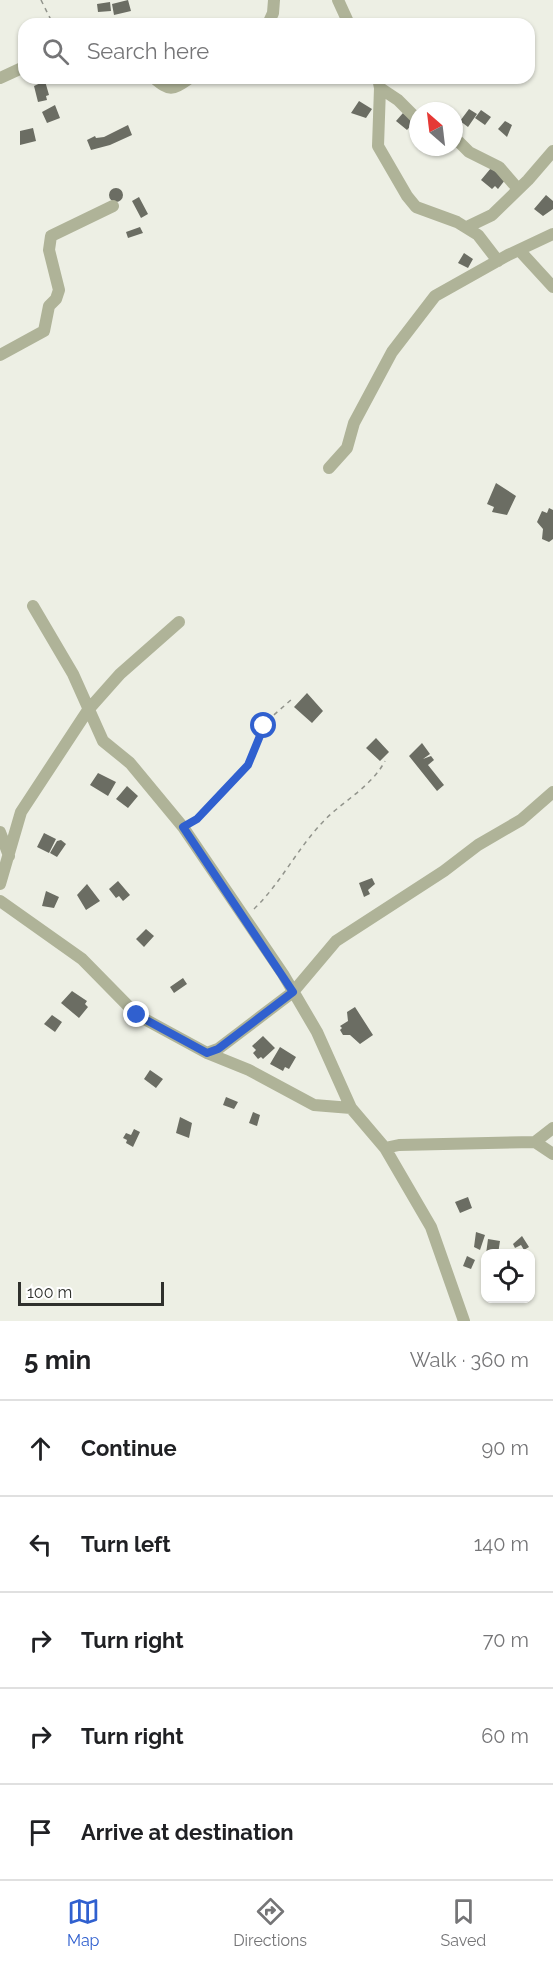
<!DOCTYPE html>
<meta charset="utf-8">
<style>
:root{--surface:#fff;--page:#f6f6f6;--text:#202124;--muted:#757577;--line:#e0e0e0;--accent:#3060cf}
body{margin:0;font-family:Raleway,sans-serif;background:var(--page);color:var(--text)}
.controls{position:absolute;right:18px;bottom:18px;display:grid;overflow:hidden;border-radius:12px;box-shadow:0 2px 4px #0004}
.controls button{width:54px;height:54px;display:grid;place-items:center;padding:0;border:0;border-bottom:2px solid var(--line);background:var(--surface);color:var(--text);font:30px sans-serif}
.compass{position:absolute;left:409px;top:102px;width:54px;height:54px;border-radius:50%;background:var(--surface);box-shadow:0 2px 4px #0004;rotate:332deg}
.scale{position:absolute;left:18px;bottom:15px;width:146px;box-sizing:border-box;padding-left:6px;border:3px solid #2f302c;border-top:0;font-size:16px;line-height:21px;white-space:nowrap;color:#2f302c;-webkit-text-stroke:4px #fff;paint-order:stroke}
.stop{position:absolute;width:18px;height:18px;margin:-14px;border:4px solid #3060cf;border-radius:50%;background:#fff}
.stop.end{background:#3060cf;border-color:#fff;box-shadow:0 2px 6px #0008}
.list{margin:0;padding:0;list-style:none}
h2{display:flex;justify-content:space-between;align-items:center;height:78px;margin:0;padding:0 24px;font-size:26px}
h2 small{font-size:20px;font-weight:400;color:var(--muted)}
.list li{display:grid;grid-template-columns:39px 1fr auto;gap:18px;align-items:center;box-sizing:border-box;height:96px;padding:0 24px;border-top:2px solid var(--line)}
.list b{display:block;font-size:22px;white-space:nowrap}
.list em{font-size:20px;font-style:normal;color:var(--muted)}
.icon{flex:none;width:33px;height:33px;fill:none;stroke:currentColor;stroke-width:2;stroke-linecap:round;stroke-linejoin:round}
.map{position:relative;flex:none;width:553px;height:1321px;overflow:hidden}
.search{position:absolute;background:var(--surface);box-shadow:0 2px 4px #0004;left:18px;right:18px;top:18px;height:66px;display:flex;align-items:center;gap:15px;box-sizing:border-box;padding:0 21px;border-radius:18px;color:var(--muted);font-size:22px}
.sheet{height:558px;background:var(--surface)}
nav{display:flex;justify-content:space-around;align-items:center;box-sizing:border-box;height:84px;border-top:2px solid var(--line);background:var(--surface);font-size:16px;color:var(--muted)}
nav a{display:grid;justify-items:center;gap:3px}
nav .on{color:var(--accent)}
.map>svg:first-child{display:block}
.building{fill:#6b6d63}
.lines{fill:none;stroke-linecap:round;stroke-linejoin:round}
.path{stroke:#92948c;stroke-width:1.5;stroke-dasharray:4.5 4.5;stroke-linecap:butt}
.street{stroke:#afb398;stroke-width:12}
.route{stroke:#3060cf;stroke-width:8}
</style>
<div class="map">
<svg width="553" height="1321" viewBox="0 0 553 1321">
<rect width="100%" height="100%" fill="#edefe4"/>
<path class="building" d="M 128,0 L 131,11 L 114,15 L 112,4 Z
M 110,2 L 111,11 L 98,12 L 97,4 Z
M 45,81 L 49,95 L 46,96 L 47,100 L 38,102 L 34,86 Z
M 359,101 L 372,109 L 366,118 L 351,113 Z
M 55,105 L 60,118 L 47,123 L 42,112 Z
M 469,109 L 477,114 L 468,127 L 460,121 Z
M 481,110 L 491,117 L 485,125 L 475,118 Z
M 403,113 L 414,122 L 407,130 L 396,121 Z
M 505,121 L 512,125 L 507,137 L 498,129 Z
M 128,125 L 132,135 L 110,145 L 91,150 L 87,140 L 95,136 L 96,138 L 104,137 Z
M 33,128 L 36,141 L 20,145 L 20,131 Z
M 491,168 L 505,180 L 498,189 L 495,186 L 492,189 L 481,180 Z
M109 195a7 7 0 1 1 14 0a7 7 0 1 1-14 0Z
M 546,195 L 553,201 L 553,209 L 543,216 L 534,209 Z
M 139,197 L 148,214 L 141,218 L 132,201 Z
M 140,227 L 143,233 L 128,238 L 126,232 Z
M 464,253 L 473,259 L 468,268 L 458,263 Z
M 496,483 L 516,496 L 507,515 L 492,512 L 494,507 L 487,504 Z
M 549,508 L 553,510 L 553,539 L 549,542 L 542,539 L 543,529 L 537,522 L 542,511 L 547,513 Z
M 307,693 L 323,711 L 312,723 L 294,707 Z
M 376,738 L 389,752 L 380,761 L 366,748 Z
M 422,743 L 430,754 L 423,759 L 431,756 L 434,760 L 428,765 L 444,785 L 437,791 L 409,756 Z
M 98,773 L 116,782 L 108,796 L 90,785 Z
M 127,786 L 138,796 L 128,808 L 116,799 Z
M 44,833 L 56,839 L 49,853 L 37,847 Z
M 61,840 L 66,844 L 57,857 L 50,853 L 57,841 Z
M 372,878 L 375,884 L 368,890 L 370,894 L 364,897 L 359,883 Z
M 118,881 L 130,895 L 123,901 L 119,896 L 116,898 L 109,889 Z
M 87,884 L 100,901 L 86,910 L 77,895 Z
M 46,891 L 59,897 L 54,908 L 42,906 Z
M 146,929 L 154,936 L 144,947 L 136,939 Z
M 183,978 L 187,984 L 174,993 L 170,987 Z
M 72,991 L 87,1001 L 85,1004 L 88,1007 L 79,1018 L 61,1003 Z
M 355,1007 L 373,1035 L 360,1044 L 350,1035 L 343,1035 L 340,1030 L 342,1028 L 340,1026 L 348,1021 L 347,1012 Z
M 52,1015 L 62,1022 L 55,1032 L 44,1024 Z
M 263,1036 L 275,1048 L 263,1059 L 261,1057 L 258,1059 L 253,1053 L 256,1050 L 252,1046 Z
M 280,1047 L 296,1057 L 289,1069 L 285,1067 L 283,1071 L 270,1064 Z
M 150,1070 L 163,1079 L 156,1088 L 144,1079 Z
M 226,1097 L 238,1102 L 234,1109 L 223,1105 Z
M 253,1112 L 260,1115 L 257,1126 L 249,1123 Z
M 180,1117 L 192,1123 L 189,1138 L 176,1133 Z
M 134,1129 L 140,1132 L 133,1147 L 126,1143 L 127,1140 L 123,1138 L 126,1133 L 131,1135 Z
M 468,1197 L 472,1208 L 460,1213 L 455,1202 Z
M 476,1232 L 485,1235 L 480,1250 L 474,1247 Z
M 522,1236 L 529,1247 L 524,1250 L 521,1245 L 515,1248 L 513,1244 Z
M 488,1239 L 500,1241 L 498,1254 L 486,1254 Z
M 467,1256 L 475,1260 L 471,1269 L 463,1266 Z"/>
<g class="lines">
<path class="path" d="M 41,0 L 53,24
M 194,821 L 248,765 L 267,721 L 292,699
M 254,909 C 280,884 296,851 320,825 C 340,802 370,789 385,761"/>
<path class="street" d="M 338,0 L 349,24
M 268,24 L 273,13 L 274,0
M 0,78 L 24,67
M 154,78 C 171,92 172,90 190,78
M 378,78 L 380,88 L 378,146 L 407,196 L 416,207 L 457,222 L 478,235 L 498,261
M 380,88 L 398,100 L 418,120
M 454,137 L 469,152 L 499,167 L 518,189
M 467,227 L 492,215 L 528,180 L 553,151
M 519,250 L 553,287
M 0,355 L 44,331 L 49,306 L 56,299 L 59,290 L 49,250 L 51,236 L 113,206
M 329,468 L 347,448 L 354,423 L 392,352 L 435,296 L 508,255 L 553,234
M 33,606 L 73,674 L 103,741 L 130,763 L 183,827 L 283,974 L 317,1032 L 351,1108 L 385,1148 L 431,1227 L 464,1321
M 0,832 L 9,856
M 0,884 L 21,812 L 88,710 L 120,674 L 179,622
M 0,901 L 82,959 L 137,1015 L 207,1053 L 249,1070 L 314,1105 L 351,1108
M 207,1053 L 218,1049 L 293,992 L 336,941 L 444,871 L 478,845 L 521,820 L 553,792
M 535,1142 L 553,1154
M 385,1148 L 399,1145 L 535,1142 L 553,1128"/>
</g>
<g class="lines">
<path class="route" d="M 137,1015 L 207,1053 L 218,1049 L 293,992 L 183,827 L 197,819 L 248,765 L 264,726"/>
</g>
</svg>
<div class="controls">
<button><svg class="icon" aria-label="locate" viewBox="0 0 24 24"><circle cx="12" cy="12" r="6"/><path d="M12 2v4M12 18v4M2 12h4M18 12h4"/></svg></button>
</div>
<svg class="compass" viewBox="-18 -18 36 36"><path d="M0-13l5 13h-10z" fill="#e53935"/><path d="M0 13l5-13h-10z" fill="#757577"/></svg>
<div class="scale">100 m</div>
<div class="stop" style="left:264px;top:726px"></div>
<div class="stop end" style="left:137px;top:1015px"></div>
<div class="search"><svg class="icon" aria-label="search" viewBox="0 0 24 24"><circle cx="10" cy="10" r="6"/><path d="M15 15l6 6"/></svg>Search here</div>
</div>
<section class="sheet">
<h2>5 min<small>Walk · 360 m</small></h2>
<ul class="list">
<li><svg class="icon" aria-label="ahead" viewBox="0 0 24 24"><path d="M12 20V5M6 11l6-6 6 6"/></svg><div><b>Continue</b></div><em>90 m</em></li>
<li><svg class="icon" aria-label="left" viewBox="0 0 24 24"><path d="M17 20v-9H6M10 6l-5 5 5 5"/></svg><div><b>Turn left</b></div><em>140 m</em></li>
<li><svg class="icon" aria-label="right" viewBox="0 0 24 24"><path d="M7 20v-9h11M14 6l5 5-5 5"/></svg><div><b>Turn right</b></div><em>70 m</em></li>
<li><svg class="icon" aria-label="right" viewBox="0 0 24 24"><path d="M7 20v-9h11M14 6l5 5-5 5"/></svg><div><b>Turn right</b></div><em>60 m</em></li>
<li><svg class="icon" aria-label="arrive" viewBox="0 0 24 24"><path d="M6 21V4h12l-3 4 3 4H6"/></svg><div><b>Arrive at destination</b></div></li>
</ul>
</section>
<nav>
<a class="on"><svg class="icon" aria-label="map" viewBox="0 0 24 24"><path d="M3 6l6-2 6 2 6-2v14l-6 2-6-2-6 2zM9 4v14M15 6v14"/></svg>Map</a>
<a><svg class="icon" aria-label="directions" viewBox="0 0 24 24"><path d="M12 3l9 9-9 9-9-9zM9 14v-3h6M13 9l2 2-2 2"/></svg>Directions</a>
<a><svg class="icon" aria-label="saved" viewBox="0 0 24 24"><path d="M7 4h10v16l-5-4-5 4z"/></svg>Saved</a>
</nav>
